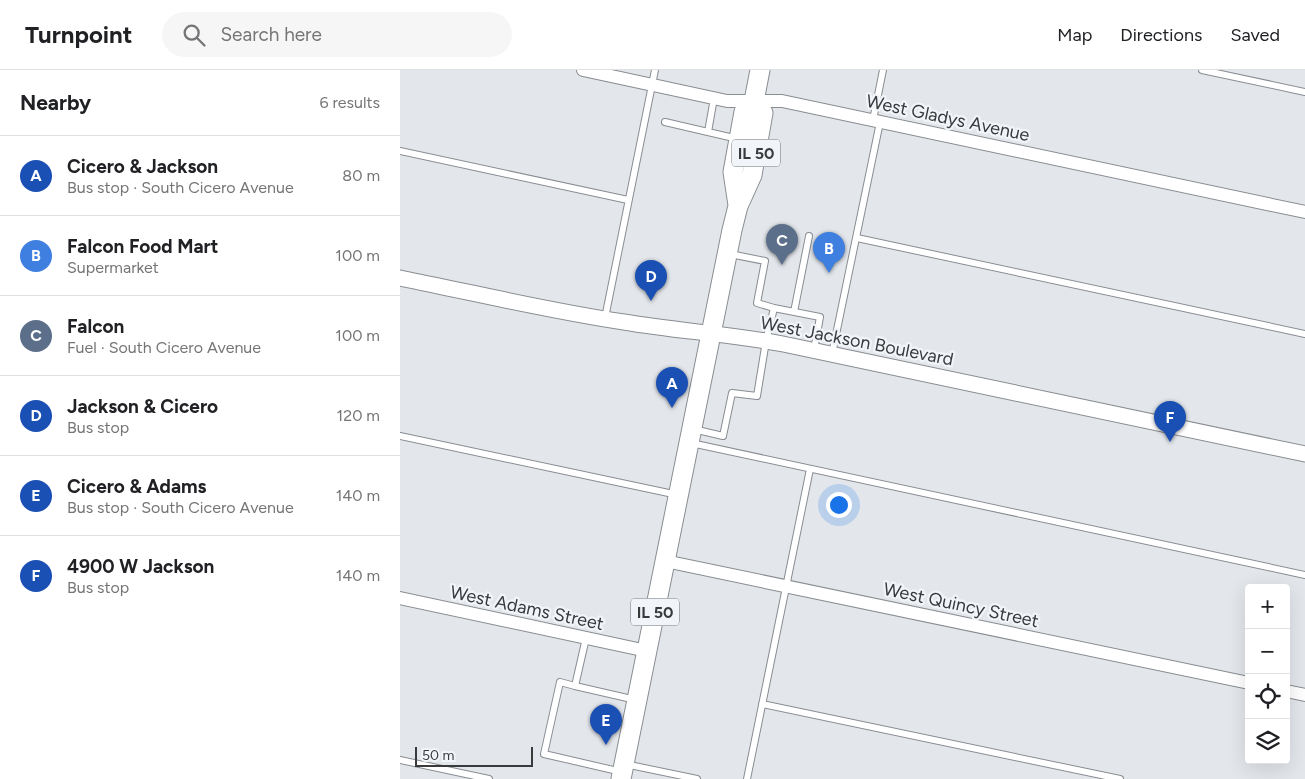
<!DOCTYPE html>
<meta charset="utf-8">
<style>
:root{--surface:#fff;--page:#f6f6f6;--text:#202124;--muted:#757577;--line:#e0e0e0;--accent:#c23871}
body{margin:0;font-family:Figtree,sans-serif;background:var(--page);color:var(--text)}
.controls{position:absolute;right:15px;bottom:15px;display:grid;overflow:hidden;border-radius:5px;box-shadow:0 5px 20px #0002}
.controls button{width:45px;height:45px;display:grid;place-items:center;padding:0;border:0;border-bottom:1px solid var(--line);background:var(--surface);color:var(--text);font:25px sans-serif}
.scale{position:absolute;left:15px;bottom:12px;width:118px;box-sizing:border-box;padding-left:5px;border:2px solid #393a3c;border-top:0;font-size:14px;line-height:18px;white-space:nowrap;color:#393a3c;-webkit-text-stroke:4px #f1f5f9;paint-order:stroke}
.you{position:absolute;left:438px;top:434px;width:18px;height:18px;margin:-12px;border:4px solid #fff;border-radius:50%;background:#1a73e8;box-shadow:0 0 0 8px #1a73e833}
.badge{display:grid;place-items:center;width:32px;height:32px;border-radius:50%;background:var(--accent);color:#fff;font-size:16px;font-weight:700}
.pin{position:absolute;translate:-50% -41px;filter:drop-shadow(0 1px 2px #0008)}
.pin::after{content:'';position:absolute;top:26px;width:18px;height:15px;background:inherit;clip-path:polygon(0 0,100% 0,50% 100%)}
.list{margin:0;padding:0;list-style:none}
h2{display:flex;justify-content:space-between;align-items:center;height:65px;margin:0;padding:0 20px;font-size:21px}
h2 small{font-size:16px;font-weight:400;color:var(--muted)}
.list li{display:grid;grid-template-columns:32px 1fr auto;gap:15px;align-items:center;box-sizing:border-box;height:80px;padding:0 20px;border-top:1px solid var(--line)}
.list b{display:block;font-size:19px;white-space:nowrap}
.list p{margin:0;font-size:16px;white-space:nowrap;color:var(--muted)}
.list em{font-size:16px;font-style:normal;color:var(--muted)}
.icon{flex:none;width:28px;height:28px;fill:none;stroke:currentColor;stroke-width:2;stroke-linecap:round;stroke-linejoin:round}
.map{position:relative;flex:none;width:905px;height:709px;overflow:hidden}
header{display:flex;align-items:center;gap:30px;box-sizing:border-box;height:70px;padding:0 25px;background:var(--surface);border-bottom:1px solid var(--line)}
header strong{font-size:24px}
nav{display:flex;gap:28px;margin-inline-start:auto;font-size:18px}
.search{width:350px;height:45px;background:var(--page);display:flex;align-items:center;gap:12px;box-sizing:border-box;padding:0 18px;border-radius:28px;color:var(--muted);font-size:19px}
main{display:flex}
aside{flex:1;background:var(--surface)}
.map>svg:first-child{display:block}
.lines{fill:none;stroke-linecap:round;stroke-linejoin:round}
.service-casing{stroke:#898d91;stroke-width:8}
.minor-casing{stroke:#898d91;stroke-width:14}
.tertiary-casing{stroke:#898d91;stroke-width:17}
.primary-casing{stroke:#898d91;stroke-width:21}
.service{stroke:#fff;stroke-width:6}
.minor{stroke:#fff;stroke-width:12}
.tertiary{stroke:#fff;stroke-width:15}
.primary{stroke:#fff;stroke-width:19}
.labels{text-anchor:middle;dominant-baseline:central;stroke-width:4.5;stroke-linejoin:round;paint-order:stroke}
.shield{fill:#f1f5f9;stroke:#707275;stroke-width:1}
.shield-label{font-size:16px;font-weight:bold;fill:#393a3c}
.street-label{font-size:18px;fill:#393a3c;stroke:#f1f5f9}
</style>
<header>
<strong>Turnpoint</strong>
<div class="search"><svg class="icon" aria-label="search" viewBox="0 0 24 24"><circle cx="10" cy="10" r="6"/><path d="M15 15l6 6"/></svg>Search here</div>
<nav><a>Map</a><a>Directions</a><a>Saved</a></nav>
</header>
<main>
<aside>
<h2>Nearby<small>6 results</small></h2>
<ul class="list">
<li><span class="badge" style="background:#1a4fb4">A</span><div><b>Cicero &amp; Jackson</b><p>Bus stop · South Cicero Avenue</p></div><em>80 m</em></li>
<li><span class="badge" style="background:#3f7fe0">B</span><div><b>Falcon Food Mart</b><p>Supermarket</p></div><em>100 m</em></li>
<li><span class="badge" style="background:#5c6f8a">C</span><div><b>Falcon</b><p>Fuel · South Cicero Avenue</p></div><em>100 m</em></li>
<li><span class="badge" style="background:#1a4fb4">D</span><div><b>Jackson &amp; Cicero</b><p>Bus stop</p></div><em>120 m</em></li>
<li><span class="badge" style="background:#1a4fb4">E</span><div><b>Cicero &amp; Adams</b><p>Bus stop · South Cicero Avenue</p></div><em>140 m</em></li>
<li><span class="badge" style="background:#1a4fb4">F</span><div><b>4900 W Jackson</b><p>Bus stop</p></div><em>140 m</em></li>
</ul>
</aside>
<div class="map">
<svg width="905" height="709" viewBox="0 0 905 709">
<rect width="100%" height="100%" fill="#e3e7ec"/>
<g class="lines">
<defs>
<path id="service" d="M 802,0 L 905,22
M 473,50 L 483,0
M 265,52 L 338,69
M 308,62 L 314,28
M 0,81 L 228,130
M 457,168 L 905,264
M 330,184 L 365,191 L 357,233 L 374,238
M 394,242 L 409,166
M 205,248 L 255,0
M 432,284 L 480,52
M 293,359 L 323,366 L 332,323 L 357,326 L 366,271 L 374,238 L 420,247 L 414,280
M 0,366 L 278,425
M 291,373 L 905,505
M 186,568 L 175,616 L 236,630
M 175,616 L 160,612 L 144,684 L 222,702
M 362,634 L 720,709
M 0,690 L 89,709
M 225,694 L 297,709
M 347,709 L 410,399"/>
<path id="minor" d="M 183,0 L 327,31 L 382,31 L 905,142
M 265,491 L 849,613
M 0,528 L 247,581
M 886,621 L 905,625"/>
<path id="tertiary" d="M 0,208 C 75,223 149,241 224,252 C 277,261 330,264 383,274 L 905,384"/>
<path id="primary" d="M 338,135 L 333,102 L 344,42 L 354,31 L 360,0
M 221,709 L 332,160 L 338,136 L 352,105 L 363,43 L 354,31"/>
</defs>
<use href="#service" class="service-casing"/>
<use href="#minor" class="minor-casing"/>
<use href="#tertiary" class="tertiary-casing"/>
<use href="#primary" class="primary-casing"/>
<use href="#service" class="service"/>
<use href="#minor" class="minor"/>
<use href="#tertiary" class="tertiary"/>
<use href="#primary" class="primary"/>
</g>
<g class="labels">
<g class="shield">
<rect x="332" y="69.5" width="48" height="27" rx="4"/>
<rect x="231" y="528.5" width="48" height="27" rx="4"/>
</g>
<g class="shield-label">
<text x="356" y="83">IL 50</text>
<text x="255" y="542">IL 50</text>
</g>
<g class="street-label">
<text transform="translate(548 48) rotate(12)">West Gladys Avenue</text>
<text transform="translate(457 271) rotate(11)">West Jackson Boulevard</text>
<text transform="translate(561 535) rotate(12)">West Quincy Street</text>
<text transform="translate(127 538) rotate(12)">West Adams Street</text>
</g>
</g>
</svg>
<div class="controls">
<button>+</button>
<button>−</button>
<button><svg class="icon" aria-label="locate" viewBox="0 0 24 24"><circle cx="12" cy="12" r="6"/><path d="M12 2v4M12 18v4M2 12h4M18 12h4"/></svg></button>
<button><svg class="icon" aria-label="layers" viewBox="0 0 24 24"><path d="M12 4l9 5-9 5-9-5zM3 14l9 5 9-5"/></svg></button>
</div>
<div class="scale">50 m</div>
<div class="you"></div>
<div class="pin badge" style="left:272px;top:338px;background:#1a4fb4">A</div>
<div class="pin badge" style="left:429px;top:203px;background:#3f7fe0">B</div>
<div class="pin badge" style="left:382px;top:195px;background:#5c6f8a">C</div>
<div class="pin badge" style="left:251px;top:231px;background:#1a4fb4">D</div>
<div class="pin badge" style="left:206px;top:675px;background:#1a4fb4">E</div>
<div class="pin badge" style="left:770px;top:372px;background:#1a4fb4">F</div>
</div>
</main>
